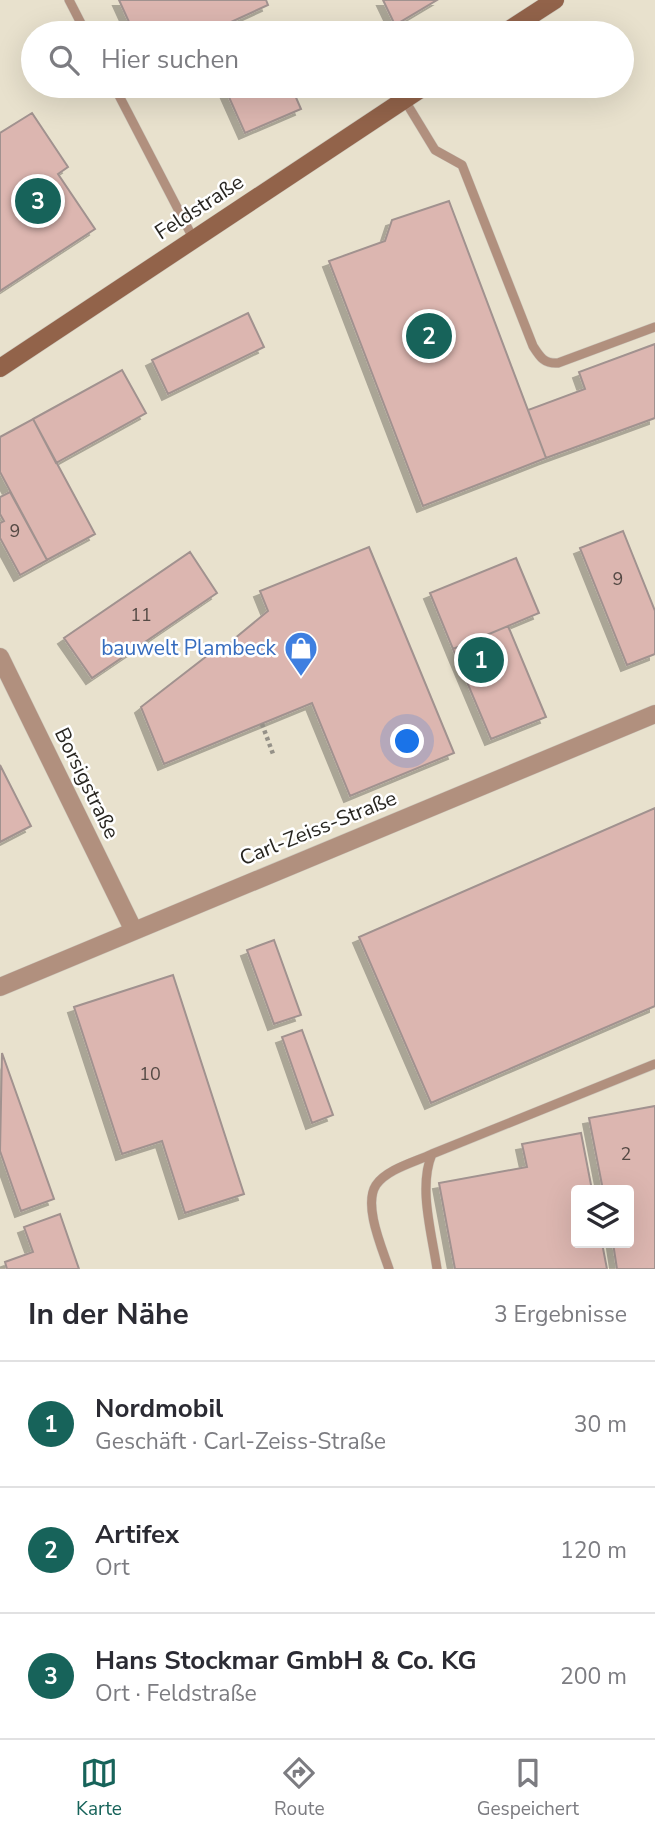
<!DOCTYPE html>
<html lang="de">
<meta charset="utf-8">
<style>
:root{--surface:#fff;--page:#f2f2f3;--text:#2b2b33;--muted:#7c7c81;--line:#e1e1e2;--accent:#17635a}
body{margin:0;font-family:"Nunito Sans",sans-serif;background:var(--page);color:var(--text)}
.controls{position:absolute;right:21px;bottom:21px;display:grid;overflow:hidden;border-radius:7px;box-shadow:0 7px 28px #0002}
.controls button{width:63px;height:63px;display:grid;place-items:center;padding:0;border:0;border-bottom:2px solid var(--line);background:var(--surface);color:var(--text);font:35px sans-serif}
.you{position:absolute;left:408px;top:742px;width:24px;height:24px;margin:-18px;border:5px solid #fff;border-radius:50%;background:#1a73e8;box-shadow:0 0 0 10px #1a73e833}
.badge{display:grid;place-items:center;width:46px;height:46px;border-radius:50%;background:var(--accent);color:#fff;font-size:23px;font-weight:700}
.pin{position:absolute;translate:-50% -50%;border:4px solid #fff;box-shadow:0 2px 7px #0006}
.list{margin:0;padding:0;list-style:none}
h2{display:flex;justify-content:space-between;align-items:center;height:91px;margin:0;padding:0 28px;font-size:30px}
h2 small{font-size:23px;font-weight:400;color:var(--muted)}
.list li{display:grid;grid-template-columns:46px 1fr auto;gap:21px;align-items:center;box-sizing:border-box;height:126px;padding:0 28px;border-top:2px solid var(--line)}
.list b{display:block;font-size:26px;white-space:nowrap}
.list p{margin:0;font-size:23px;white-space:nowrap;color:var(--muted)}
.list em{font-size:23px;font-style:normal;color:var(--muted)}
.icon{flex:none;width:38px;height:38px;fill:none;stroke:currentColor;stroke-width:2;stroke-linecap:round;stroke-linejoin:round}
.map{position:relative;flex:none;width:655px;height:1269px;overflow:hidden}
.search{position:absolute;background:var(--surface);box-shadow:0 7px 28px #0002;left:21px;right:21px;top:21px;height:77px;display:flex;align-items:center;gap:18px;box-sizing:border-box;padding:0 24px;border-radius:38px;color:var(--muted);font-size:26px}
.sheet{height:469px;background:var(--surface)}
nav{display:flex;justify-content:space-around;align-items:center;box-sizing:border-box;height:98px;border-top:2px solid var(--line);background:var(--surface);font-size:19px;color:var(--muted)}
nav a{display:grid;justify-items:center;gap:4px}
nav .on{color:var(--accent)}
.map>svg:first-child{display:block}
.built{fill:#e8e1cd;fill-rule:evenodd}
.building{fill:#dcb6b0;stroke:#a1928f;stroke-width:2;filter:url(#shadow)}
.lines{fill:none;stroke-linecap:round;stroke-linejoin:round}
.lane-casing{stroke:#cdc8bd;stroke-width:10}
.street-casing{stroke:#cdc8bd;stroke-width:19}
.secondary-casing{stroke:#cdc8bd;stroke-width:19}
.path{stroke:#959188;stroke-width:4.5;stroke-dasharray:3.5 3.5;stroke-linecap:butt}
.lane{stroke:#b1907e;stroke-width:9}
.street{stroke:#b1907e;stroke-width:18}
.secondary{stroke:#92634a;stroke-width:18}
.labels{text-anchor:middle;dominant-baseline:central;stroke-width:5;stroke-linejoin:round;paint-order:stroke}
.number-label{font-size:18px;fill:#554a45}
.street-label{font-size:21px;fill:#282621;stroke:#fff}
.shop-label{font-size:21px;fill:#366cbe;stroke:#fff;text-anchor:end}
</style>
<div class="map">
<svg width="655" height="1269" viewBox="0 0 655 1269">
<defs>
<filter id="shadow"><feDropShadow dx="-6" dy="6" stdDeviation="0" flood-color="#0004"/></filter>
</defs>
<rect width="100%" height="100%" fill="#f1ecdf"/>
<path class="built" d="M 0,0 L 655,0 L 655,1269 L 0,1269 ZM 33,33 L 622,33 L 622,86 L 33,86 ZM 576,1190 L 629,1190 L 629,1243 L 576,1243 Z"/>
<path class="building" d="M 119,0 L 266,0 L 268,5 L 207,33 L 134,33 Z
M 383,0 L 437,0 L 395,25 Z
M 224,86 L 291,86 L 301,109 L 245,133 Z
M 32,113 L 68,167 L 58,174 L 95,229 L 0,291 L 0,133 Z
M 449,201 L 546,458 L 423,506 L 329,261 L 385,241 L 392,220 Z
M 248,313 L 264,347 L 168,394 L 152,360 Z
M 655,344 L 655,418 L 546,458 L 528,410 L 585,389 L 579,372 Z
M 122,370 L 146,413 L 56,463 L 33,419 Z
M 33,419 L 95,534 L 47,560 L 0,472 L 0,437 Z
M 10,492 L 47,560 L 20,575 L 0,538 L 0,523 L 4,521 L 0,514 L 0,497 Z
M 623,531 L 655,611 L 655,654 L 627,665 L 580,548 Z
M 369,547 L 454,753 L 350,796 L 312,703 L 164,764 L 141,707 L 221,645 L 223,653 L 238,648 L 234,639 L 268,611 L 260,591 Z
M 190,552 L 217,593 L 92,678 L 64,638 Z
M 516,558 L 539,613 L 453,649 L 430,593 Z
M 508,626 L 546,717 L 491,739 L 453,649 Z
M 0,765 L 31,826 L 0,842 Z
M 655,808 L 655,1006 L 431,1103 L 359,937 Z
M 274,940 L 301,1015 L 274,1024 L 247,950 Z
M 173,975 L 244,1194 L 185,1213 L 162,1141 L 122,1154 L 74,1007 Z
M 302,1030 L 333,1115 L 312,1123 L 282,1037 Z
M 2,1053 L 54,1199 L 21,1211 L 0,1151 Z
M 655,1106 L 655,1269 L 617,1269 L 613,1243 L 629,1243 L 629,1190 L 603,1190 L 589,1118 Z
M 581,1133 L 592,1190 L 576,1190 L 576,1243 L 602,1243 L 607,1269 L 455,1269 L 439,1183 L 527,1167 L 522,1144 Z
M 60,1214 L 79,1269 L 7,1269 L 5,1262 L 33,1252 L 24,1227 Z"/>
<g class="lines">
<defs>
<path id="lane" d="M 69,0 L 86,33
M 114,86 L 193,238
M 404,99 L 435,150 L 462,165 L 533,346 C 540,357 544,364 558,363 L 655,327
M 389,1269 C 382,1248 363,1205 376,1185 C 387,1169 415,1162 432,1154
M 437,1269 C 432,1234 418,1187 432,1154 L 655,1064"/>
<path id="street" d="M 0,657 L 133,929
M 0,987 L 655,714"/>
<path id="secondary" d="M 504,33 L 555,0
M 0,368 L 425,86"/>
</defs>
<use href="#lane" class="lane-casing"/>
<use href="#street" class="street-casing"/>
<use href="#secondary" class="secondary-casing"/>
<path class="path" d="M 262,724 L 273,754"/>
<use href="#lane" class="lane"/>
<use href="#street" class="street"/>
<use href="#secondary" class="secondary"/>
</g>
<defs>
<symbol id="shop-pin" viewBox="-11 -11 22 30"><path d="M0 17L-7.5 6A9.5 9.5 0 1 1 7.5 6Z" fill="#3f7fe0" stroke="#fff"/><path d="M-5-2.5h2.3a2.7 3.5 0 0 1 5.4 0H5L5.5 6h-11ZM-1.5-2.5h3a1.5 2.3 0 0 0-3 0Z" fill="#fff"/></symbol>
</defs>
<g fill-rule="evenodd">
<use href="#shop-pin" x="282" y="629" width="38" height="52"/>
</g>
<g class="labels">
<g class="number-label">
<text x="15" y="531">9</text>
<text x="618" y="579">9</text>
<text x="141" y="615">11</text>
<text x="150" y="1074">10</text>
<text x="626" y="1154">2</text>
</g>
<g class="street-label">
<text transform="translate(199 207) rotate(-33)">Feldstraße</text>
<text transform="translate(87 783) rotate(64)">Borsigstraße</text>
<text transform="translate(318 828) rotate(-22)">Carl-Zeiss-Straße</text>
</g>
<g class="shop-label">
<text x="276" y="648">bauwelt Plambeck</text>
</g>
</g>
</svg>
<div class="controls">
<button><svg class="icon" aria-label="layers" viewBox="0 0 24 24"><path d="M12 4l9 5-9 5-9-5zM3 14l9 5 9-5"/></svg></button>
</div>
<div class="you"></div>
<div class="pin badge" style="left:481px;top:660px">1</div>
<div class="pin badge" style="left:429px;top:336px">2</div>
<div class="pin badge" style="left:38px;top:201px">3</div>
<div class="search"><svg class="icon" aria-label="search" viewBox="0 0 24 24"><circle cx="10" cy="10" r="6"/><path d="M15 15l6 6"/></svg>Hier suchen</div>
</div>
<section class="sheet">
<h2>In der Nähe<small>3 Ergebnisse</small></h2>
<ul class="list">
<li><span class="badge">1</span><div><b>Nordmobil</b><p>Geschäft · Carl-Zeiss-Straße</p></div><em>30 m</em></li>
<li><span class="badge">2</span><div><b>Artifex</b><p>Ort</p></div><em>120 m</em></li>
<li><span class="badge">3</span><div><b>Hans Stockmar GmbH &amp; Co. KG</b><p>Ort · Feldstraße</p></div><em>200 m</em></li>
</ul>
</section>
<nav>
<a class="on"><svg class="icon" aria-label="map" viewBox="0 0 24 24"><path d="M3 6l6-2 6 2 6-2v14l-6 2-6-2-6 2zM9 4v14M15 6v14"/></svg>Karte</a>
<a><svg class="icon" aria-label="directions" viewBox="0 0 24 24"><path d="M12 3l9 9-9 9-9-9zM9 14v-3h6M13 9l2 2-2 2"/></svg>Route</a>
<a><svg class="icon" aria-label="saved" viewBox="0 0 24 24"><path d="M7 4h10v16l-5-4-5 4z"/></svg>Gespeichert</a>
</nav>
